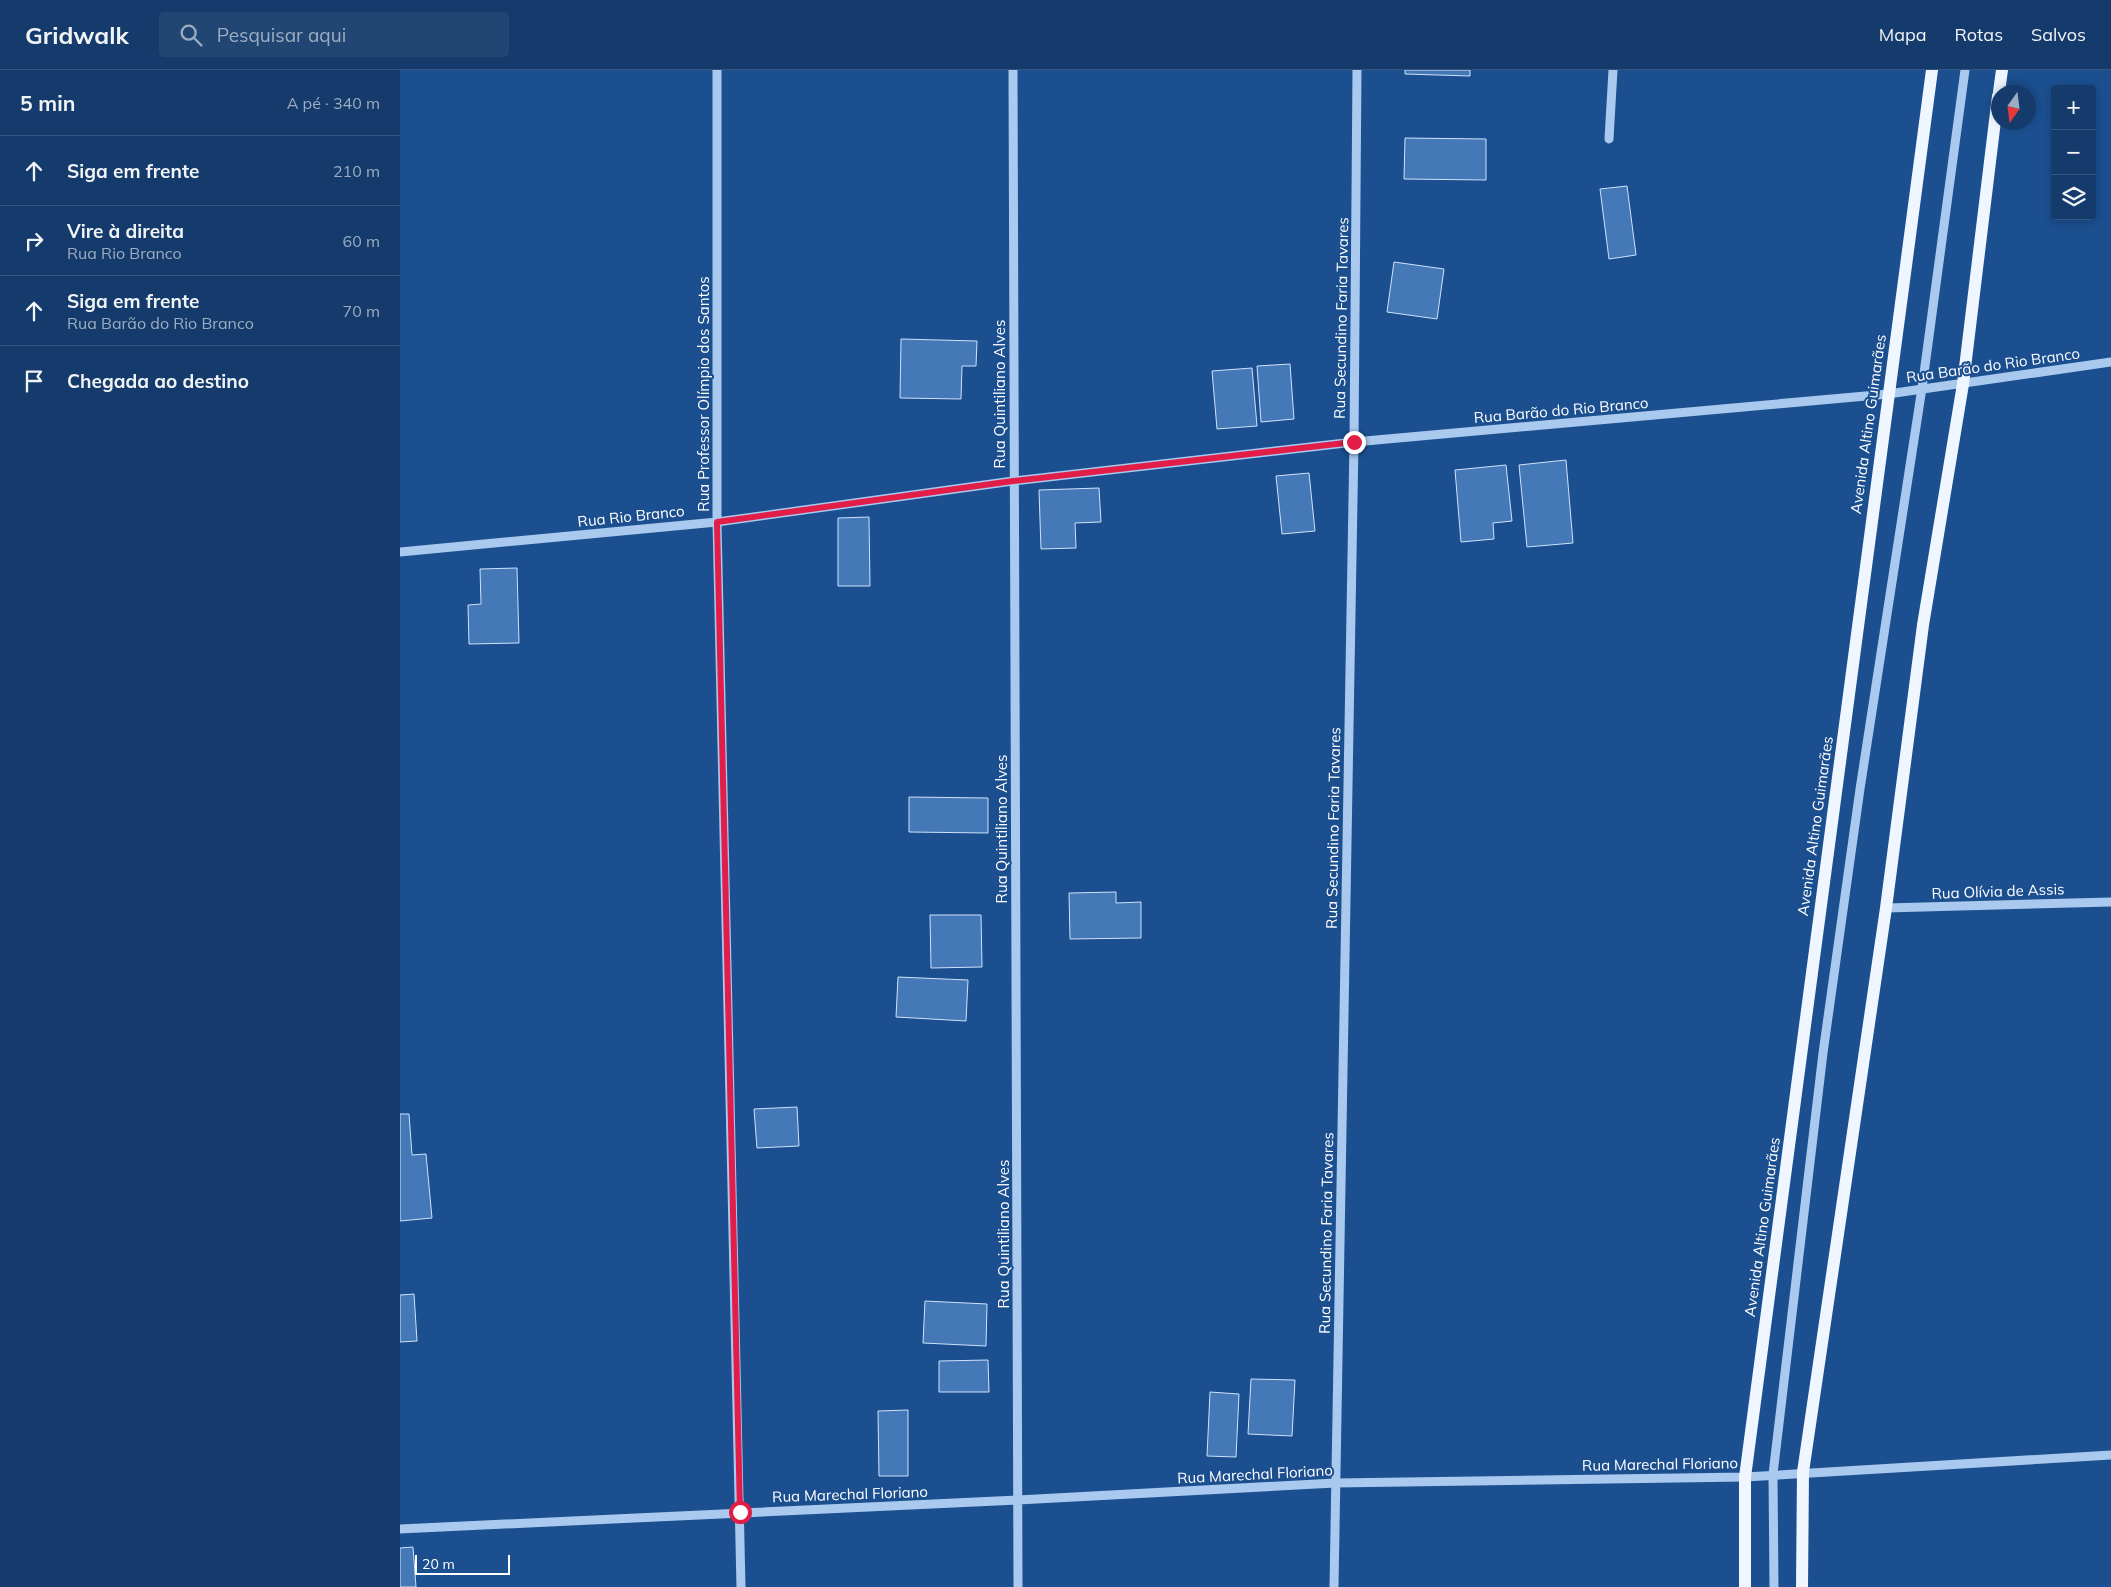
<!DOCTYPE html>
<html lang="pt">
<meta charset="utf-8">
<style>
:root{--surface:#143b6b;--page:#214673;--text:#f1f3f6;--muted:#9dadc1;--line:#33557e}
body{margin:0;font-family:Mulish,sans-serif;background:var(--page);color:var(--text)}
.controls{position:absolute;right:15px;top:15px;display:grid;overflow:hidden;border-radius:5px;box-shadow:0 2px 8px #0003}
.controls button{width:45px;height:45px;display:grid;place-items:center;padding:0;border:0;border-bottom:1px solid var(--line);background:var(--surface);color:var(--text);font:25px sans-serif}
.compass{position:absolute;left:1591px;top:15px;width:45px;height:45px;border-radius:50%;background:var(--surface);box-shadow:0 2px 8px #0003;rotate:194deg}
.scale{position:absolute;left:15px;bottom:12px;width:95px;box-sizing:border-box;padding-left:5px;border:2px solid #fff;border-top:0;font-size:14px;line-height:18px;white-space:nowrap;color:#fff;-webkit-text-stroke:4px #1b4f8f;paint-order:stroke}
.stop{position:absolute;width:15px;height:15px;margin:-11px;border:4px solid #e11d48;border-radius:50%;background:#fff}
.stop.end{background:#e11d48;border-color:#fff;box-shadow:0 1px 5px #0008}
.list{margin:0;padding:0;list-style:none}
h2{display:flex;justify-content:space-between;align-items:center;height:65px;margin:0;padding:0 20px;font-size:21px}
h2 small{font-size:16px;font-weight:400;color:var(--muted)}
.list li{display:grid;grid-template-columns:32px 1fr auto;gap:15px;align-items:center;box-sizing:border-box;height:70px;padding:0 20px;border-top:1px solid var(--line)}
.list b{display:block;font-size:19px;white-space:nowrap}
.list p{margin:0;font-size:16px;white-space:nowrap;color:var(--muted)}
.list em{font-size:16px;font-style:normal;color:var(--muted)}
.icon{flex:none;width:28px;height:28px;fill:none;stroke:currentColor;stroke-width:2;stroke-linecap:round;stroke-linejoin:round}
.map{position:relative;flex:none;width:1711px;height:1517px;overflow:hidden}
header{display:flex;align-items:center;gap:30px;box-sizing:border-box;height:70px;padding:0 25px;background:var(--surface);border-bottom:1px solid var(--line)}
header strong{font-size:24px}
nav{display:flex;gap:28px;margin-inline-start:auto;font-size:18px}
.search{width:350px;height:45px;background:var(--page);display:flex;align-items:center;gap:12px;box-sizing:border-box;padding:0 18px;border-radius:5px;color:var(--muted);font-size:19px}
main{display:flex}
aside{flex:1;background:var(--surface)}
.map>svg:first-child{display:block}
.building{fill:#4478b7;stroke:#cfe3fa}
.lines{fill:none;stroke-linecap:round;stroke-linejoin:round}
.minor{stroke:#a9c9ee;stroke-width:9}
.major{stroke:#f0f6ff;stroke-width:12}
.route{stroke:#e11d48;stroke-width:6}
.labels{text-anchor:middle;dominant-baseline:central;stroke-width:4;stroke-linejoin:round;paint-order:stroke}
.street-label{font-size:15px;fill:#fff;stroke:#1b4f8f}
</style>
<header>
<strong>Gridwalk</strong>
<div class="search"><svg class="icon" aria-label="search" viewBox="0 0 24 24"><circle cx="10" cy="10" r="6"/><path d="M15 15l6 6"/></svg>Pesquisar aqui</div>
<nav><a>Mapa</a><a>Rotas</a><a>Salvos</a></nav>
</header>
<main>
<aside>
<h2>5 min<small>A pé · 340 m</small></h2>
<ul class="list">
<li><svg class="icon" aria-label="ahead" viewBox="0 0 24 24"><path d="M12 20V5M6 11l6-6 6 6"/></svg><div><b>Siga em frente</b></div><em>210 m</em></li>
<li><svg class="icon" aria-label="right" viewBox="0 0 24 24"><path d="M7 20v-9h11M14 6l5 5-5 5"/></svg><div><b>Vire à direita</b><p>Rua Rio Branco</p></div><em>60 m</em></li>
<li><svg class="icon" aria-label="ahead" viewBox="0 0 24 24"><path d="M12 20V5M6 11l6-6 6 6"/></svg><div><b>Siga em frente</b><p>Rua Barão do Rio Branco</p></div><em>70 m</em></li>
<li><svg class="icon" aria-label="arrive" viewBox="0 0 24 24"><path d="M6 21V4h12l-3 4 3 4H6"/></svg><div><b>Chegada ao destino</b></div></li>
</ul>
</aside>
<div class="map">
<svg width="1711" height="1517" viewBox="0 0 1711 1517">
<rect width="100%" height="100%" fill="#1b4f8f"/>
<path class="building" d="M 1005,0 L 1070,0 L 1070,6 L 1005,4 Z
M 1005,68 L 1086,69 L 1086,110 L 1004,109 Z
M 1227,116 L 1236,185 L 1209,189 L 1200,119 Z
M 994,192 L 1044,199 L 1037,249 L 987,242 Z
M 501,269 L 577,271 L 576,296 L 562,296 L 561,329 L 500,328 Z
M 890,294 L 894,349 L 861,352 L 857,296 Z
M 852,298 L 857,356 L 817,359 L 812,301 Z
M 1166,390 L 1173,473 L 1127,477 L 1119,395 Z
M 1106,395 L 1112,451 L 1093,453 L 1094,469 L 1061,472 L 1055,400 Z
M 909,403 L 915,461 L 882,464 L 876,406 Z
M 699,418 L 701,452 L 675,453 L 676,478 L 641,479 L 639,420 Z
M 469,447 L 470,516 L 438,516 L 438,448 Z
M 117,498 L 119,573 L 69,574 L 68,535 L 81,534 L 80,499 Z
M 509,727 L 588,728 L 588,763 L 509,762 Z
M 716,822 L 716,833 L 741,832 L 741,868 L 670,869 L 669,823 Z
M 530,845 L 581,845 L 582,897 L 531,898 Z
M 498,907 L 568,910 L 566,951 L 496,947 Z
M 397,1037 L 399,1076 L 357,1078 L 354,1039 Z
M 0,1044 L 9,1044 L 12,1085 L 26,1084 L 32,1148 L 0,1151 Z
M 14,1224 L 17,1271 L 0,1272 L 0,1225 Z
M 525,1231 L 587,1234 L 586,1276 L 523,1273 Z
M 588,1290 L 589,1322 L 539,1322 L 539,1291 Z
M 851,1309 L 895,1310 L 892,1366 L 848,1364 Z
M 810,1322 L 839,1324 L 836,1387 L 807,1386 Z
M 508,1340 L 508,1406 L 479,1406 L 478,1341 Z
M 13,1477 L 16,1517 L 0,1517 L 0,1478 Z"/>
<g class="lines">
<path class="minor" d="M 317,0 L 317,452 L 341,1517
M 613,0 L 618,1517
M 1209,69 L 1213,0
M 0,482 L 317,452 L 613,411 L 954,372 L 1488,324 L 1711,292
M 1486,838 L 1711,832
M 0,1459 L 618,1430 L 935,1413 L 1345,1407 L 1711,1385
M 934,1517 L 954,372 L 957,0
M 1374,1517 L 1373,1404 L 1423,983 L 1460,719 L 1522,318 L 1565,0"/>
<path class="major" d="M 1599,22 L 1602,0
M 1345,1517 L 1345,1407 L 1532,0
M 1402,1517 L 1403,1402 L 1486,838 L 1523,555 L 1563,314 L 1598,26"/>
</g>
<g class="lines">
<path class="route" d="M 340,1442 L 317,452 L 613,411 L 954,372"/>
</g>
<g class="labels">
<g class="street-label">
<text transform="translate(941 248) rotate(-89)">Rua Secundino Faria Tavares</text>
<text transform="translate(1593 295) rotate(-8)">Rua Barão do Rio Branco</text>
<text transform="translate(303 324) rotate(-90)">Rua Professor Olímpio dos Santos</text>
<text transform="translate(599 324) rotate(-90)">Rua Quintiliano Alves</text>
<text transform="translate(1161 340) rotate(-5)">Rua Barão do Rio Branco</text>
<text transform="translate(1468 354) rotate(-82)">Avenida Altino Guimarães</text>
<text transform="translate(231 446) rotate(-6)">Rua Rio Branco</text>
<text transform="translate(1415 756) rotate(-82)">Avenida Altino Guimarães</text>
<text transform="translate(933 758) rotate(-89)">Rua Secundino Faria Tavares</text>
<text transform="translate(601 759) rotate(-90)">Rua Quintiliano Alves</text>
<text transform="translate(1598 821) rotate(-2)">Rua Olívia de Assis</text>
<text transform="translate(1362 1157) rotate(-82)">Avenida Altino Guimarães</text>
<text transform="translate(926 1163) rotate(-89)">Rua Secundino Faria Tavares</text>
<text transform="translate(603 1164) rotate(-90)">Rua Quintiliano Alves</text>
<text transform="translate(1260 1394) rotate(-1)">Rua Marechal Floriano</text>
<text transform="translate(855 1404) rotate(-3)">Rua Marechal Floriano</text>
<text transform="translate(450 1424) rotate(-2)">Rua Marechal Floriano</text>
</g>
</g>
</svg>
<div class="controls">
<button>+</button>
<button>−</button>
<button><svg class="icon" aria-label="layers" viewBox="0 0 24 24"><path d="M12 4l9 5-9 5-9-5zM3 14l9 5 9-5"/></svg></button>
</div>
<svg class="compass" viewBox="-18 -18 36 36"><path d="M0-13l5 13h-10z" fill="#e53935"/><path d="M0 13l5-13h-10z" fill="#9dadc1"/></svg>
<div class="scale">20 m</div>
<div class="stop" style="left:340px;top:1442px"></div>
<div class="stop end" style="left:954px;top:372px"></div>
</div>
</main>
